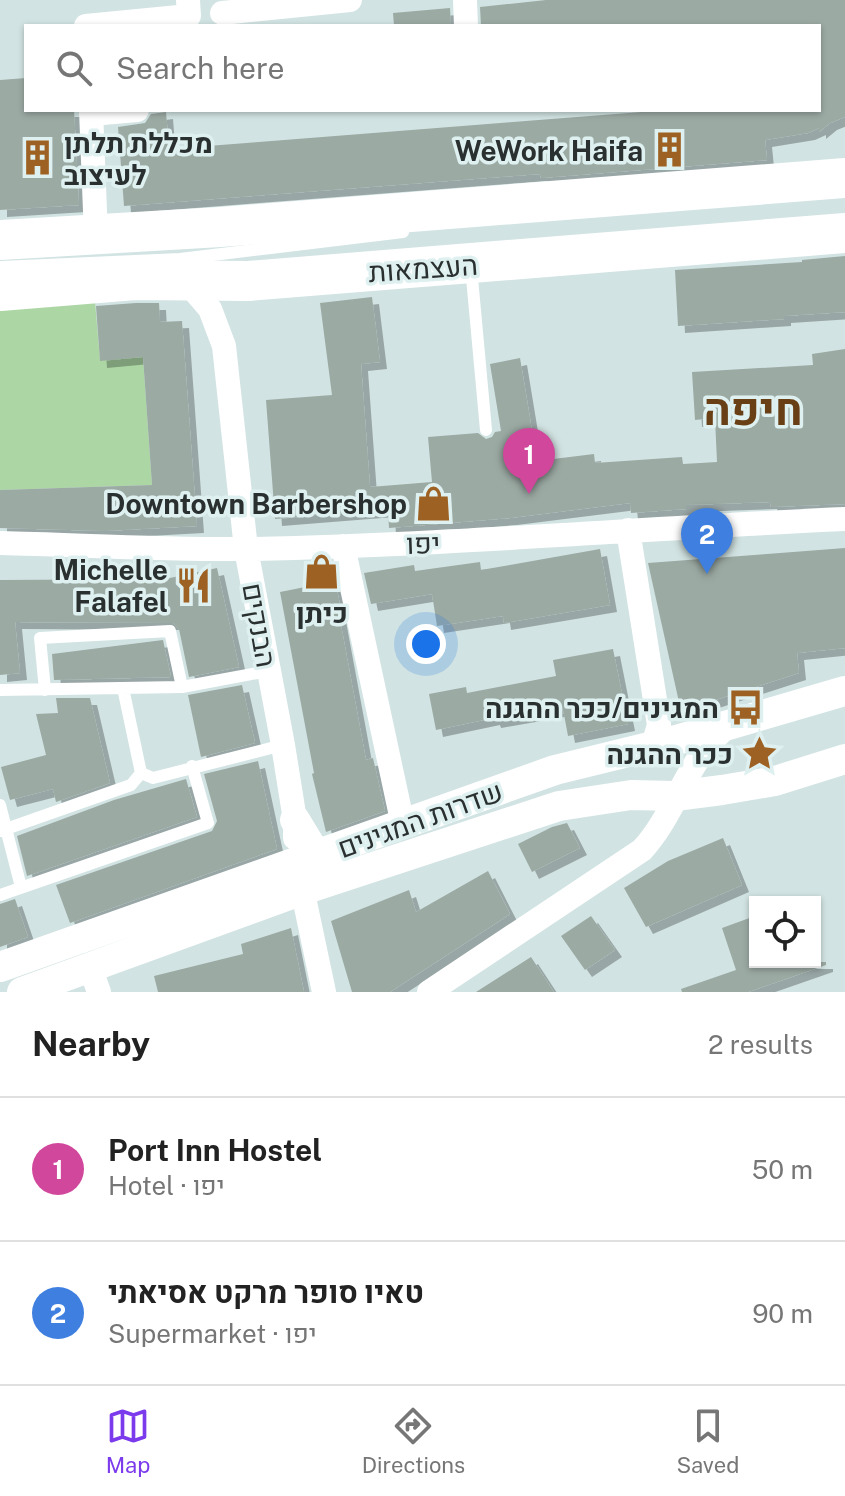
<!DOCTYPE html>
<meta charset="utf-8">
<style>
:root{--surface:#fff;--page:#f6f6f6;--text:#222;--muted:#767676;--line:#e0e0e0;--accent:#7c3aed}
body{margin:0;font-family:"Public Sans",Heebo,sans-serif;background:var(--page);color:var(--text)}
.controls{position:absolute;right:24px;bottom:24px;display:grid;overflow:hidden;border-radius:0px;box-shadow:0 2px 6px #0004}
.controls button{width:72px;height:72px;display:grid;place-items:center;padding:0;border:0;border-bottom:2px solid var(--line);background:var(--surface);color:var(--text);font:40px sans-serif}
.you{position:absolute;left:426px;top:644px;width:28px;height:28px;margin:-20px;border:6px solid #fff;border-radius:50%;background:#1a73e8;box-shadow:0 0 0 12px #1a73e833}
.badge{display:grid;place-items:center;width:52px;height:52px;border-radius:50%;background:var(--accent);color:#fff;font-size:26px;font-weight:700}
.pin{position:absolute;translate:-50% -66px;filter:drop-shadow(0 2px 4px #0008)}
.pin::after{content:'';position:absolute;top:42px;width:28px;height:24px;background:inherit;clip-path:polygon(0 0,100% 0,50% 100%)}
.list{margin:0;padding:0;list-style:none}
h2{display:flex;justify-content:space-between;align-items:center;height:104px;margin:0;padding:0 32px;font-size:34px}
h2 small{font-size:26px;font-weight:400;color:var(--muted)}
.list li{display:grid;grid-template-columns:52px 1fr auto;gap:24px;align-items:center;box-sizing:border-box;height:144px;padding:0 32px;border-top:2px solid var(--line)}
.list b{display:block;font-size:30px;white-space:nowrap}
.list p{margin:0;font-size:26px;white-space:nowrap;color:var(--muted)}
.list em{font-size:26px;font-style:normal;color:var(--muted)}
.icon{flex:none;width:44px;height:44px;fill:none;stroke:currentColor;stroke-width:2;stroke-linecap:round;stroke-linejoin:round}
.map{position:relative;flex:none;width:845px;height:992px;overflow:hidden}
.search{position:absolute;background:var(--surface);box-shadow:0 2px 6px #0004;left:24px;right:24px;top:24px;height:88px;display:flex;align-items:center;gap:20px;box-sizing:border-box;padding:0 28px;border-radius:0px;color:var(--muted);font-size:30px}
.sheet{height:392px;background:var(--surface)}
nav{display:flex;justify-content:space-around;align-items:center;box-sizing:border-box;height:112px;border-top:2px solid var(--line);background:var(--surface);font-size:22px;color:var(--muted)}
nav a{display:grid;justify-items:center;gap:4px}
nav .on{color:var(--accent)}
.map>svg:first-child{display:block}
.green{fill:#acd7a5}
.building{fill:#9caaa4;filter:url(#shadow)}
.lines{fill:none;stroke-linecap:round;stroke-linejoin:round}
.service{stroke:#fff;stroke-width:12}
.minor{stroke:#fff;stroke-width:24}
.tertiary{stroke:#fff;stroke-width:30}
.trunk{stroke:#fff;stroke-width:40}
.labels{text-anchor:middle;dominant-baseline:central;stroke-width:7;stroke-linejoin:round;paint-order:stroke}
.poi-label{font-size:28px;font-weight:bold;fill:#2a3030;stroke:#def0ef;text-anchor:end}
.street-label{font-size:28px;fill:#2a3030;stroke:#def0ef}
.town-label{font-size:44px;font-weight:bold;fill:#693f15;stroke:#def0ef}
</style>
<div class="map">
<svg width="845" height="992" viewBox="0 0 845 992">
<defs>
<filter id="shadow"><feDropShadow dx="7" dy="7" stdDeviation="0" flood-color="#0004"/></filter>
</defs>
<rect width="100%" height="100%" fill="#d1e3e2"/>
<path class="green" d="M 0,298 L 95,302 L 100,360 L 143,357 L 152,485 L 0,490 Z"/>
<path class="building" d="M 546,0 L 845,0 L 845,117 L 830,123 L 819,132 L 819,128 L 808,133 L 765,140 L 767,160 L 541,178 L 540,174 L 124,206 L 118,127 L 145,123 L 151,114 L 166,112 L 169,149 L 667,110 L 819,110 L 819,26 L 481,26 L 480,7 Z
M 450,8 L 451,26 L 394,26 L 393,13 Z
M 26,78 L 26,110 L 74,110 L 79,205 L 0,210 L 0,80 Z
M 845,256 L 845,312 L 784,316 L 784,319 L 678,326 L 675,270 L 802,262 L 802,260 Z
M 372,297 L 380,362 L 361,364 L 370,487 L 432,482 L 428,437 L 478,433 L 486,439 L 492,437 L 495,432 L 501,431 L 490,364 L 520,358 L 537,461 L 594,454 L 595,463 L 682,457 L 683,464 L 717,462 L 715,418 L 695,420 L 692,372 L 813,365 L 812,354 L 845,349 L 845,504 L 771,507 L 770,502 L 686,505 L 686,509 L 631,513 L 630,503 L 510,518 L 389,528 L 388,510 L 275,519 L 266,400 L 332,395 L 320,303 Z
M 136,303 L 159,303 L 160,322 L 182,321 L 197,526 L 105,531 L 0,528 L 0,490 L 152,485 L 143,357 L 100,361 L 96,306 Z
M 845,548 L 845,648 L 797,653 L 799,673 L 681,711 L 648,563 Z
M 600,549 L 610,605 L 504,623 L 503,616 L 437,626 L 432,594 L 371,604 L 364,573 L 414,565 L 415,571 L 480,562 L 481,570 Z
M 217,568 L 239,667 L 189,677 L 179,629 L 173,623 L 15,622 L 20,673 L 0,675 L 0,580 L 165,579 Z
M 335,581 L 341,609 L 338,609 L 366,760 L 373,758 L 385,811 L 326,832 L 312,774 L 314,773 L 280,592 Z
M 163,640 L 171,677 L 54,680 L 52,654 Z
M 613,649 L 628,724 L 568,736 L 563,709 L 494,721 L 493,718 L 436,730 L 429,694 L 466,687 L 467,693 L 556,676 L 553,660 Z
M 242,685 L 255,743 L 201,757 L 188,695 Z
M 56,698 L 90,698 L 110,783 L 56,802 L 53,789 L 10,800 L 1,767 L 46,755 L 36,714 L 58,713 Z
M 258,761 L 277,849 L 70,923 L 56,885 L 212,831 L 217,821 L 204,774 Z
M 186,779 L 197,817 L 27,876 L 17,836 L 114,800 Z
M 567,823 L 580,848 L 532,872 L 518,844 L 552,827 Z
M 723,838 L 742,885 L 646,927 L 624,888 L 668,861 Z
M 488,871 L 510,914 L 390,992 L 352,992 L 331,921 L 409,890 L 416,912 Z
M 15,899 L 28,937 L 0,947 L 0,904 Z
M 591,916 L 615,950 L 585,970 L 561,936 Z
M 755,916 L 755,962 L 826,962 L 826,965 L 748,992 L 682,992 L 681,989 L 736,970 L 722,928 Z
M 291,928 L 304,992 L 158,992 L 154,976 L 243,954 L 241,944 Z
M 531,957 L 554,992 L 476,992 Z"/>
<g class="lines">
<path class="service" d="M 0,267 L 180,259 L 403,232
M 471,267 L 486,430
M 123,688 L 141,773
M 0,690 L 182,687 L 268,671
M 45,690 L 40,638 L 170,631 L 182,687
M 141,773 L 153,778 L 283,745
M 0,805 L 21,887
M 0,831 L 131,785 L 141,773
M 0,895 L 208,823 L 192,766"/>
<path class="minor" d="M 465,0 L 466,26
M 222,13 L 350,0
M 86,26 L 189,16 L 188,0
M 91,110 L 96,236
M 91,114 L 137,110
M 180,281 L 191,287 L 210,309 L 224,346 L 246,549 L 283,745 L 295,820 L 295,838
M 628,530 L 659,725 L 654,742 L 649,747
M 0,543 C 83,545 166,550 249,549 C 448,545 646,528 845,519
M 343,546 L 403,825
M 299,874 L 324,992
M 90,967 L 99,992
M 429,992 L 642,850 C 677,812 686,759 728,726"/>
<path class="tertiary" d="M 295,820 L 312,848 L 332,869
M 0,967 L 555,770 L 673,741 L 845,691
M 22,992 L 303,890 L 559,806 L 631,795 L 675,796 L 722,790 L 775,781 L 845,759"/>
<path class="trunk" d="M 0,240 L 220,227 L 845,178
M 0,291 L 135,280 L 248,281 L 845,233"/>
</g>
<defs>
<symbol id="building-bare" viewBox="-9 -9 18 18"><path d="M-4-6H4V6H1V3H-1V6H-4ZM-2.5-4.3h1.7v1.8h-1.7ZM.8-4.3h1.7v1.8H.8ZM-2.5-1h1.7V.8h-1.7ZM.8-1h1.7V.8H.8Z" fill="#9d6123" stroke="#def0ef" stroke-width="2.5" paint-order="stroke"/></symbol>
<symbol id="shop-bare" viewBox="-9 -9 18 18"><path d="M-5-2.5h2.3a2.7 3.5 0 0 1 5.4 0H5L5.5 6h-11ZM-1.5-2.5h3a1.5 2.3 0 0 0-3 0Z" fill="#9d6123" stroke="#def0ef" stroke-width="2.5" paint-order="stroke"/></symbol>
<symbol id="restaurant-bare" viewBox="-9 -9 18 18"><path d="M-5-6h1v4h1v-4h1v4h1v-4h1v5L-1.5 .5V6h-2V.5L-5-1ZM5-6V6H3V1.5H1.5Q1.5-4 5-6Z" fill="#9d6123" stroke="#def0ef" stroke-width="2.5" paint-order="stroke"/></symbol>
<symbol id="bus-bare" viewBox="-9 -9 18 18"><path d="M-5-6H5V4H4V6H2V4H-2V6H-4V4H-5ZM-3.5-4V0h7V-4ZM-3.5 1.2v1.5H-2V1.2ZM2 1.2v1.5H3.5V1.2Z" fill="#9d6123" stroke="#def0ef" stroke-width="2.5" paint-order="stroke"/></symbol>
<symbol id="sight-bare" viewBox="-9 -9 18 18"><path d="M0-6L1.8-2.2L6-1.7L2.9 1.2L3.7 5.4L0 3.3L-3.7 5.4L-2.9 1.2L-6-1.7L-1.8-2.2Z" fill="#9d6123" stroke="#def0ef" stroke-width="2.5" paint-order="stroke"/></symbol>
</defs>
<g fill-rule="evenodd">
<use href="#building-bare" x="644" y="124" width="51" height="51"/>
<use href="#building-bare" x="12" y="132" width="51" height="51"/>
<use href="#shop-bare" x="408" y="478" width="51" height="51"/>
<use href="#shop-bare" x="296" y="546" width="51" height="51"/>
<use href="#restaurant-bare" x="168" y="560" width="51" height="51"/>
<use href="#bus-bare" x="720" y="682" width="51" height="51"/>
<use href="#sight-bare" x="734" y="728" width="51" height="51"/>
</g>
<g class="labels">
<g class="poi-label">
<text x="64" y="142" text-anchor="start">מכללת תלתן<tspan x="64" dy="32">לעיצוב</tspan></text>
<text x="643" y="150">WeWork Haifa</text>
<text x="407" y="503">Downtown Barbershop</text>
<text x="168" y="569">Michelle<tspan x="168" dy="32">Falafel</tspan></text>
<text x="322" y="612" text-anchor="middle">כיתן</text>
<text x="719" y="707">המגינים/ככר ההגנה</text>
<text x="733" y="753">ככר ההגנה</text>
</g>
<g class="street-label">
<text transform="translate(423 268) rotate(-4)">העצמאות</text>
<text transform="translate(423 543) rotate(-2)">יפו</text>
<text transform="translate(260 625) rotate(80)">הבנקים</text>
<text transform="translate(420 819) rotate(-20)">שדרות המגינים</text>
</g>
<g class="town-label">
<text x="753" y="409">חיפה</text>
</g>
</g>
</svg>
<div class="controls">
<button><svg class="icon" aria-label="locate" viewBox="0 0 24 24"><circle cx="12" cy="12" r="6"/><path d="M12 2v4M12 18v4M2 12h4M18 12h4"/></svg></button>
</div>
<div class="you"></div>
<div class="pin badge" style="left:529px;top:494px;background:#d1479c">1</div>
<div class="pin badge" style="left:707px;top:574px;background:#3f7fe0">2</div>
<div class="search"><svg class="icon" aria-label="search" viewBox="0 0 24 24"><circle cx="10" cy="10" r="6"/><path d="M15 15l6 6"/></svg>Search here</div>
</div>
<section class="sheet">
<h2>Nearby<small>2 results</small></h2>
<ul class="list">
<li><span class="badge" style="background:#d1479c">1</span><div><b>Port Inn Hostel</b><p>Hotel · יפו</p></div><em>50 m</em></li>
<li><span class="badge" style="background:#3f7fe0">2</span><div><b>טאיו סופר מרקט אסיאתי</b><p>Supermarket · יפו</p></div><em>90 m</em></li>
</ul>
</section>
<nav>
<a class="on"><svg class="icon" aria-label="map" viewBox="0 0 24 24"><path d="M3 6l6-2 6 2 6-2v14l-6 2-6-2-6 2zM9 4v14M15 6v14"/></svg>Map</a>
<a><svg class="icon" aria-label="directions" viewBox="0 0 24 24"><path d="M12 3l9 9-9 9-9-9zM9 14v-3h6M13 9l2 2-2 2"/></svg>Directions</a>
<a><svg class="icon" aria-label="saved" viewBox="0 0 24 24"><path d="M7 4h10v16l-5-4-5 4z"/></svg>Saved</a>
</nav>
